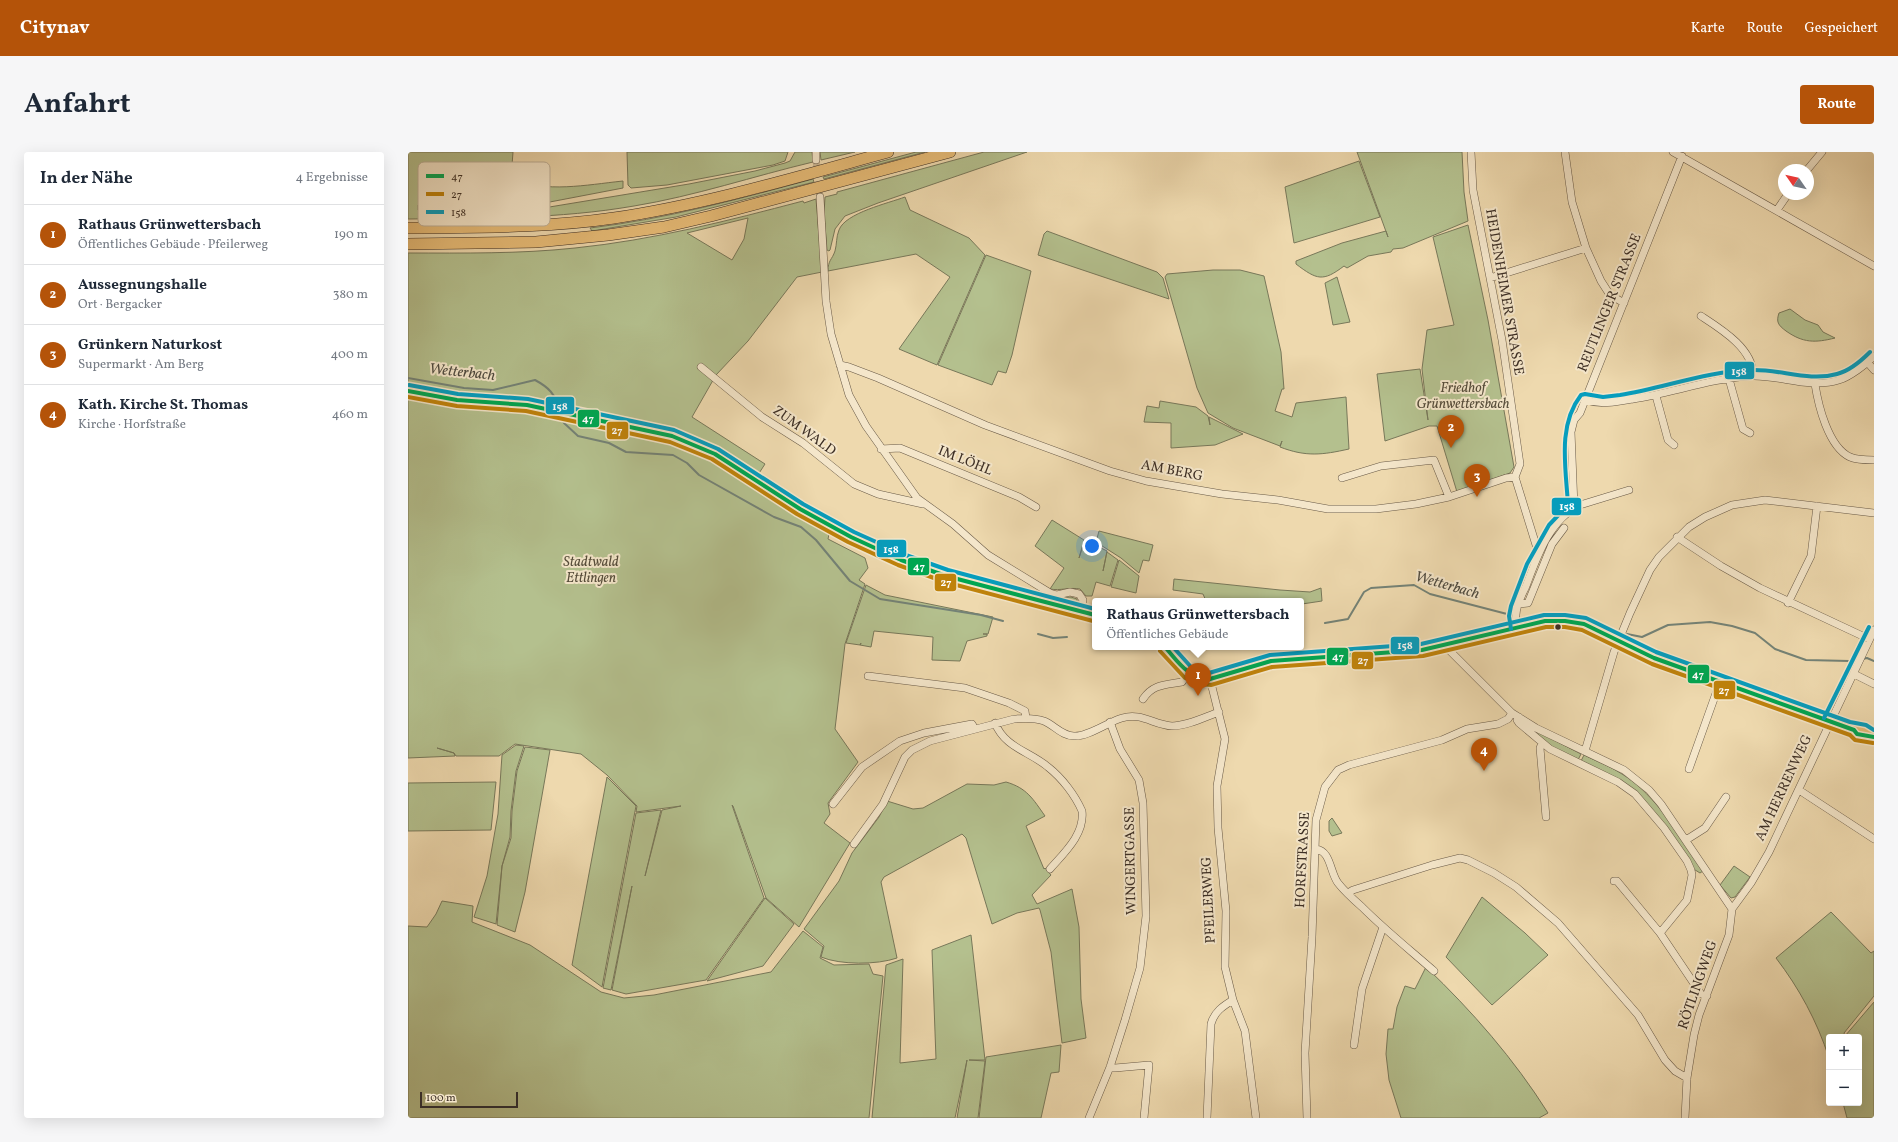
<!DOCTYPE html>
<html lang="de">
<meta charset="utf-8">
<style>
:root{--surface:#fff;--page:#f6f6f7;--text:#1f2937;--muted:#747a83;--line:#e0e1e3;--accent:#b45309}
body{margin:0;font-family:Vollkorn,serif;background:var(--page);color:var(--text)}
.controls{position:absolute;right:12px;bottom:12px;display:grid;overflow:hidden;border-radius:4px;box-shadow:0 4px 16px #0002}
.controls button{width:36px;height:36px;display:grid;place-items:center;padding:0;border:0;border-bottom:1px solid var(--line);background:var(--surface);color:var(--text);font:20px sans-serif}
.compass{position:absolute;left:1370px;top:12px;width:36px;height:36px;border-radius:50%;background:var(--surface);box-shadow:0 4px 16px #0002;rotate:304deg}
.scale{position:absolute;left:12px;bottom:10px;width:98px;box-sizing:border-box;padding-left:4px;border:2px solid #3d2f25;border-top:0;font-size:11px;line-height:14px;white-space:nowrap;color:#3d2f25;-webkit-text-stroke:3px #f4e6ca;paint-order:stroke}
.you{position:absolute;left:684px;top:394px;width:14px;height:14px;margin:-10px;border:3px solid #fff;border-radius:50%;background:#1a73e8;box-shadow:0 0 0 6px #1a73e833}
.badge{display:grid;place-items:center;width:26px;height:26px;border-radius:50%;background:var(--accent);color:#fff;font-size:13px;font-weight:700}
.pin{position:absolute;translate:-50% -33px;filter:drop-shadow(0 1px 2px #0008)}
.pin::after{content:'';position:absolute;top:21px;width:14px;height:12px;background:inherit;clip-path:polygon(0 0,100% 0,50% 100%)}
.popup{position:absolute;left:684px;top:446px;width:212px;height:52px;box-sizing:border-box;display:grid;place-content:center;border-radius:4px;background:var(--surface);filter:drop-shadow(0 1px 3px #0005);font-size:13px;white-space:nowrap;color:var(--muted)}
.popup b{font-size:15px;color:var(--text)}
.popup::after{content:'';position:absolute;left:50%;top:100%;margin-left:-8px;border:8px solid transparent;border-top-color:var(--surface)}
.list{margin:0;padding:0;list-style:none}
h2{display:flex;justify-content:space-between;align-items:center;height:52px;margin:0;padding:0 16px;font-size:17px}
h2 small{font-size:13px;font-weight:400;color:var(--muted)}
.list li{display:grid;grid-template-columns:26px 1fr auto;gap:12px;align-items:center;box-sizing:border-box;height:60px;padding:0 16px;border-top:1px solid var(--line)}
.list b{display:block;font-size:15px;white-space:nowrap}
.list p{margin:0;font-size:13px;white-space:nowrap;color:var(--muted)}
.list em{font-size:13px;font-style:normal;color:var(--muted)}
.map{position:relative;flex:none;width:1466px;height:966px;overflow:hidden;border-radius:4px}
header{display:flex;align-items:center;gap:24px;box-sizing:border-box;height:56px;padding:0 20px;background:var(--accent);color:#fff}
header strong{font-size:19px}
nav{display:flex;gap:22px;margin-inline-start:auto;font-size:14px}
.intro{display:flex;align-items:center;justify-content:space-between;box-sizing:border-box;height:96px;padding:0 24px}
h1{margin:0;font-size:28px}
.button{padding:10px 18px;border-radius:4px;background:var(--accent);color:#fff;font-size:14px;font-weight:700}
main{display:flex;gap:24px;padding:0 24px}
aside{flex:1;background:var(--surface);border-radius:4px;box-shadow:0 4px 16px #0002}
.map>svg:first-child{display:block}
.green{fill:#b4c08e;stroke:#78785a;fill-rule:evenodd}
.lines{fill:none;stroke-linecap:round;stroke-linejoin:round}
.stream{stroke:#748276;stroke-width:2}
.minor-tunnel{stroke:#cbb793;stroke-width:7;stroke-dasharray:7 3.5;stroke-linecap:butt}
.minor-casing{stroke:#695a47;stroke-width:8}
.major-casing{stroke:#3d2f25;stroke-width:10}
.highway-casing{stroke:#3d2f25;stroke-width:12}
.minor{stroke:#f4e6ca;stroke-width:7}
.major{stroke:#e7bc77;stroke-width:9}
.highway{stroke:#e7bc77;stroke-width:11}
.bus-1-casing{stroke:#f4e6ca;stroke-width:7}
.bus-2-casing{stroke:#f4e6ca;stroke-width:7}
.bus-3-casing{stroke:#f4e6ca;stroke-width:7}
.bus-1{stroke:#00a651;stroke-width:4}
.bus-2{stroke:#bf820b;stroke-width:4}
.bus-3{stroke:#069dbd;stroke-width:4}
.bus-dot{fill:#3d2f25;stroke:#f4e6ca;stroke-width:1.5}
.labels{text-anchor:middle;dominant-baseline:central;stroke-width:4;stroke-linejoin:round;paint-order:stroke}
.street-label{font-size:14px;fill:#3d2f25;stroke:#f4e6ca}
.park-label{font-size:14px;font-style:italic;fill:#554c3a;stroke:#f4e6ca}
.water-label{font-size:15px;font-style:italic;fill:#4f4b40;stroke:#f4e6ca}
.key{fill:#f4e6ca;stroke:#bdaf98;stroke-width:1}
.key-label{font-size:11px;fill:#3d2f25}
.line-badge{stroke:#f4e6ca;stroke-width:1.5}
.badge-label{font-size:11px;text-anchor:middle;font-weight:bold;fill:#fff}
</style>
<header>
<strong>Citynav</strong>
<nav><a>Karte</a><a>Route</a><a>Gespeichert</a></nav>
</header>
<div class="intro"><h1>Anfahrt</h1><a class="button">Route</a></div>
<main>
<aside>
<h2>In der Nähe<small>4 Ergebnisse</small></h2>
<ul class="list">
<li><span class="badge">1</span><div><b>Rathaus Grünwettersbach</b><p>Öffentliches Gebäude · Pfeilerweg</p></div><em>190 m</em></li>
<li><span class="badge">2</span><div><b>Aussegnungshalle</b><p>Ort · Bergacker</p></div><em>380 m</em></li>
<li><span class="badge">3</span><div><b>Grünkern Naturkost</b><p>Supermarkt · Am Berg</p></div><em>400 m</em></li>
<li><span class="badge">4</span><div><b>Kath. Kirche St. Thomas</b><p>Kirche · Horfstraße</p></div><em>460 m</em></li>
</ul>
</aside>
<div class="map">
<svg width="1466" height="966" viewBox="0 0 1466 966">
<rect width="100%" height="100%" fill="#eed9ae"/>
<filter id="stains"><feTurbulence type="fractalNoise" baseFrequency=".005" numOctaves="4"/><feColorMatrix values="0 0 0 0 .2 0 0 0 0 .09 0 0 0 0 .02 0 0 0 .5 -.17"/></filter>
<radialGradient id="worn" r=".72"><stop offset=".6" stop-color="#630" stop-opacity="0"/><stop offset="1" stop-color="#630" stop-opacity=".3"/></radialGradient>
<path class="green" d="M 0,0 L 105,0 L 103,27 C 139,41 177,33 215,29 L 215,36 L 100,58 C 77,59 70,47 50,45 C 37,43 22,49 10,53 L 10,58 L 13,59 L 17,55 L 52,57 L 57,63 L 62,63 L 63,58 L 58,54 L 30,52 C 47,40 67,56 83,60 C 91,62 98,61 105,61 L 281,32 L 347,19 L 377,11 L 382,9 L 387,0 L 404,0 L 405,10 C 346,24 287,44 226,54 C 151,67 76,66 0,67 Z
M 219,0 L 380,0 L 377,9 L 365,13 L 259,33 L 223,36 L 220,33 Z
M 412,0 L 447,0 L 413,8 Z
M 508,0 L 517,0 L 416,27 L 415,25 Z
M 576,0 L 619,0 L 470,51 L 437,64 L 427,77 L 422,98 L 421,99 L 419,98 L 416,62 L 417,45 L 429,42 L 429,40 Z
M 949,0 L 1054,0 L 1056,40 L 1060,69 L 995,96 L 985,97 L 983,100 L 960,104 L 939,116 L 936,114 C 915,130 909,128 888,112 L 888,109 L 934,91 L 978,79 L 980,85 Z
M 951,9 L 972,65 L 886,91 L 877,35 Z
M 405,27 L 406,30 L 268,65 L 184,79 L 182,76 C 258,67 331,47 405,27 Z
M 497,45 L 502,58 L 561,86 L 577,103 L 529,213 L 491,197 L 542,125 L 508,102 L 420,119 C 420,108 424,108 427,99 C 429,92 428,85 431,78 C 437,61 481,51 497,45 Z
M 408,47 L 414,120 L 389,125 L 340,189 L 308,223 L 284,265 L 357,312 L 344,332 L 367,349 L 421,382 L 420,387 L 457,406 L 460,416 L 451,428 L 457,432 L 437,492 L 427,577 L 450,610 L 420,651 L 422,662 L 416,671 L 442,691 L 391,775 L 358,746 L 325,654 L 324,653 L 356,746 L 298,828 L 218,842 L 204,838 L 224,734 L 203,838 L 195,836 L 228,661 L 253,658 L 237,724 L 254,658 L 273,654 L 228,660 L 229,654 L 199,623 L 173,602 L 107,592 L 91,604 L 48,604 L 46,601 L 29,596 L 46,601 L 47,604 L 0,606 L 0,101 C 55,101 111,102 167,96 C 245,88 319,69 395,49 L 396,51 ZM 340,66 L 336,87 L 324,108 L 279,81 Z
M 1060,73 L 1080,168 L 1106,315 L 1102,321 L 1049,340 L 1029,274 L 1021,274 L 977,289 L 969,222 L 1012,217 L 1020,268 L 1014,217 L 1019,178 L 1046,173 L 1025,85 Z
M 639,79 L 749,120 L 755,126 L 761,147 L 630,103 L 636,82 Z
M 578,103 L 623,119 L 604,203 L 598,221 L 590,219 L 584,233 L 530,213 Z
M 805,118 L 832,118 L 856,124 L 873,200 L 876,237 L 874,237 L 867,259 L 884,265 L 888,251 L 938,245 L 941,297 C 914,303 898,305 872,295 L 874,289 L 872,294 L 825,276 L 800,261 L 789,236 L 757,125 L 759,122 Z
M 929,125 L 942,170 L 925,173 L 917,131 Z
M 1382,157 L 1397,168 L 1410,173 L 1415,180 L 1427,186 C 1407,191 1395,191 1378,179 C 1370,173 1368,170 1371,161 Z
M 752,249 L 788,255 L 800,264 L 802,273 L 801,265 L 835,282 L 807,293 L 763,296 L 763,271 L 736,270 L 739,254 L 751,256 Z
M 644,368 L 676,388 L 671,406 L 677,388 L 699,399 L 695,419 L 699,400 L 710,408 L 702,434 L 688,430 L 684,444 L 678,444 L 672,437 C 662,435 652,439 642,437 L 656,416 L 627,394 Z
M 691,379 L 745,393 L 741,409 L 735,408 L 731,421 L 713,406 L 688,390 Z
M 711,408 L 731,424 L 728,441 L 703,435 Z
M 766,427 L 872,438 L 902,440 L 913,436 L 914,449 L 894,452 L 894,458 L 893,449 L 798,449 L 795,442 L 765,438 Z
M 458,433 L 477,443 L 585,465 L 580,482 L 575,482 L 579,482 L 579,484 L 559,489 L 552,509 L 524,508 L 525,485 L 466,479 L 463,495 L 452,493 L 453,491 L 452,493 L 438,491 Z
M 663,445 L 669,447 L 669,452 L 665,452 L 650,446 Z
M 1117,573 L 1173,602 L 1170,608 L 1143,595 Z
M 108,593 L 116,594 L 108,619 L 103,659 L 102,685 L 94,714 L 88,772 L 66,765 L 79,724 L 90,662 L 94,603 Z
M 117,595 L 142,598 L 117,740 L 107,780 L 89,773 L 94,714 L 103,686 L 104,659 L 109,619 Z
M 1176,603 C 1188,609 1202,614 1214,622 C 1249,643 1272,686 1295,719 L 1292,721 L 1284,716 L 1239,652 L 1173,609 Z
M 199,625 L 228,654 L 194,835 L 164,813 Z
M 88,630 L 83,678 L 0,679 L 0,631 Z
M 598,630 C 619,636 625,647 637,664 L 618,674 L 636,717 L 637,716 L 643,723 L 624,743 L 629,752 L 664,737 L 671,775 L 673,847 L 678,886 L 654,891 L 643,800 L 632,758 L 631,756 L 609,761 L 584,772 L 558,686 L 554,682 L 476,725 L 473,730 L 489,806 C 469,813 432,813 413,805 L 416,794 L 396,777 L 431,729 L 444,701 L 471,665 L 479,649 L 505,657 L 515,656 L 559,632 L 586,633 Z
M 924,666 L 934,681 L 924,684 L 921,679 L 921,669 Z
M 1326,714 L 1342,725 L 1327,745 L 1323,746 L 1312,733 Z
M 1074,745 L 1117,781 L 1140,803 L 1084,853 L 1038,805 Z
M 357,746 L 386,772 L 355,814 L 299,829 Z
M 34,749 L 65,754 L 64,770 L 122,793 L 193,840 L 216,846 L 246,843 L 363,820 L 395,779 L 415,795 L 412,806 L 426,813 L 461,812 L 465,822 L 475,824 L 461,966 L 0,966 L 0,774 L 19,775 L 28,762 Z
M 1423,760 L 1463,801 L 1466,799 L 1466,844 L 1436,881 L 1437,884 L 1466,850 L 1466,966 L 1439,966 L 1435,951 L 1451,951 L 1451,885 L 1421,885 L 1421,906 C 1409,869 1391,836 1368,806 Z
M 563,783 L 577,908 L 561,908 L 577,909 L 570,966 L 549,966 L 559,908 L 547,966 L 464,966 L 478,813 L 495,807 L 492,911 L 528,907 L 524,798 Z
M 1018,815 C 1064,859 1106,907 1140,961 L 1131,966 L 993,966 L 981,928 L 978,902 L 980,877 L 985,877 L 989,855 L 997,834 L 1007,837 Z
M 653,893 L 651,920 L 643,921 L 633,966 L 571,966 L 578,905 Z"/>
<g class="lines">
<path class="stream" d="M 0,226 L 56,236 L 85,238 L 127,228 C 140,235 148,242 150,257
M 151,263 L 156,271 L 170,284 L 201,291 L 218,300 L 265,303 L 279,311 L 291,323 L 366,365 L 393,375 L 408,388 L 442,429 L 472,447 L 573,463 L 595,469
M 917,471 L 940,467 L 956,440 L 963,436 L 1006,433 L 1022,442 L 1099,462
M 630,482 L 645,486 L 659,485
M 1219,482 L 1234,485 L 1260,473 L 1302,470 L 1324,474 L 1347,481 L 1367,497 L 1398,508 L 1441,509 L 1449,507
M 1454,507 L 1459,506 L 1466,509"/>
<path class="minor-tunnel" d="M 408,8 L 412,45"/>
<defs>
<path id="minor" d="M 408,0 L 408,8
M 1063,0 L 1065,38 L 1094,188 L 1112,312 L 1107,325 L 1128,393 L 1133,395
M 1157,0 L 1164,50 L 1178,96 L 1193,129 L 1202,143 L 1216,151
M 1265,0 L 1466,114
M 1399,18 L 1414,0
M 412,45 L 418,149 L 423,182 L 441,243 L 458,274 L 509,346 L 545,372 L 580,403 L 642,441 L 649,443 L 662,440 L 671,442 L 675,448 L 673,458
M 1369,58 L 1380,42
M 1082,126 L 1178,96
M 1293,164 C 1313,177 1346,197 1345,224
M 1460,211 L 1466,218
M 432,213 L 441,215 L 470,226 L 577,273 L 702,319 L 738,329 L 814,342 L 870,348 L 920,357 L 968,357 L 1008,352 L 1041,345 L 1098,326 L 1107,325
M 293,215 L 354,265 L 395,291 L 446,332 L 470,342 L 515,352
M 1321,227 L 1335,277 L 1342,281
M 1407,232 C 1410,252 1420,295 1442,305 C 1449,308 1458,308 1466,308
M 1248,244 L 1260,288 L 1266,293
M 1177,248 C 1193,253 1208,250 1225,247 C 1264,241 1304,226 1344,224 C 1373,223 1401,237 1431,228 C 1441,225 1459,212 1466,204
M 473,297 L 492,296 L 611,345 L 628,355
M 934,326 L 973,314 L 1026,308 L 1041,345
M 1166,355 L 1163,280 L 1166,268 L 1172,261 L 1274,4
M 1269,385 L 1313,414 L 1352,436 L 1461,487
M 1380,451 L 1403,404 L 1409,354
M 1111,452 L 1120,451 L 1144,392 L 1156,376
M 1109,476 C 1108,472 1107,467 1108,463 C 1108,453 1114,443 1118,434 C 1129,405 1141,368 1172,353 L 1221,338
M 1041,492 L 1042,499 L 1104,561 L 1128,576 L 1216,618 L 1241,638 L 1253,652 L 1324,757
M 1446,522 L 1466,532
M 460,524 L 557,536 L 601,551 L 617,559 L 618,566
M 802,527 L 817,587 L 809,634 L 810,676 L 818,759 L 817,815 L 825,848 L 837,879 L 848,966
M 735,547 C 745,532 757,533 774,530 L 780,522
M 1111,565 L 1109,568 L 1111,571 L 1142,597 L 1210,630 L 1227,642 L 1256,676 L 1279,709 L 1283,718 L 1284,723 L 1279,748 L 1252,781
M 587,571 C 597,596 621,599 640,615 C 654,626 667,643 674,659 C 677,682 656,701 642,717
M 1134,591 L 1132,596 L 1138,665
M 1177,599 L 1206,500 L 1222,461 L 1242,418 L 1251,405 L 1281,375 L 1297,365 L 1324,353 L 1357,348 L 1466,361
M 1281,617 L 1312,530
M 1391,638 L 1466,687
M 425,652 L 454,615 L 492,589 L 516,581 L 564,572 L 567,577
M 1278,688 L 1297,676 L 1318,645
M 446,692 L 475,652 L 497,605 L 504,598 L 522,589 L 606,567 C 616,566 627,566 636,569 C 646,573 654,584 666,584 C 680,585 700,570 714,566 C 733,560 746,573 764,574 C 779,574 797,565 811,560
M 908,697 C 923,699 922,721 930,731 C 937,740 946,748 954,755 C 977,778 1002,798 1026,819
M 1206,729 L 1209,729 L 1252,781 L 1293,842 L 1299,844
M 940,741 L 945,738 L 1024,713 L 1052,706 L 1060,708 L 1086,721 L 1108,735 L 1150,771 L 1230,863 L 1257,908 L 1267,919 L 1279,926
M 946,893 L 954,837 L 975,775
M 702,915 L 707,916 L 741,913 L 736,966
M 681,966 L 702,915 L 717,868 L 732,816 L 738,764 L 735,651 L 731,628 L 712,597 L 702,570
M 799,966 L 803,872 C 806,860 815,854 825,848
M 899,966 L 897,901 L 904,785 L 908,668 L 917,635 L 930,618 L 941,613 L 1034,588 L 1059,577 L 1090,572 L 1100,567 L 1104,561
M 1277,966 L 1279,926 L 1286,883 L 1291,863 L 1321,783 L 1324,757 L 1343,731 L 1361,700 L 1466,478"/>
<path id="major" d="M 0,239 L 49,248 L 119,253 L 264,284 L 307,302 L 392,357 L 443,385 L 493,408 L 538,424 L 631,447 L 687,463
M 757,495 C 772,512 776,526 802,527 L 863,509 L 891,506 L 962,503 L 1014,498 L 1137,469 L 1157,469 L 1176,472 L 1246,506 L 1440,576 L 1456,579 L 1459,582 L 1466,585"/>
<path id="highway" d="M 0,76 C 69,75 138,76 206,66 C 299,52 389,25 480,0
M 0,92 L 128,90 L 200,83 L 256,75 L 303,64 L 542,0"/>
</defs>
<use href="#minor" class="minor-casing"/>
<use href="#major" class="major-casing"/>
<use href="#highway" class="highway-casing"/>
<use href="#minor" class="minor"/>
<use href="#major" class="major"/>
<use href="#highway" class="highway"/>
<defs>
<path id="bus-1" d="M 0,239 L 49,248 L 119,253 L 264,284 L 307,302 L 392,357 L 443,385 L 493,408 L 538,424 L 687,463
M 757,495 C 772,512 778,524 802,527 L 863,509 L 1014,498 L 1137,469 L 1157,469 L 1176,472 L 1246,506 L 1446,578 L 1449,582 L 1466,585"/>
<path id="bus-2" d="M 0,245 L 49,254 L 118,259 L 262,290 L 304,307 L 389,362 L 440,390 L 490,413 L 537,430 L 685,469
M 752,499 L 777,526 L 792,532 L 803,533 L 864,515 L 1015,504 L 1138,475 L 1157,475 L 1174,478 L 1244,512 L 1442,583 L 1447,588 L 1465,591"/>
<path id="bus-3" d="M 1,233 L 50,242 L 120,247 L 266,278 L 310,297 L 395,352 L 446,380 L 495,402 L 540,418 L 687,457
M 1103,477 L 1101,464 L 1103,454 L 1119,412 L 1141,373 L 1160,353 C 1158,316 1149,274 1173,243 L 1177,242 L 1195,245 L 1212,243 C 1256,236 1299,219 1344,218 C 1372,217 1401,230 1429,222 C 1441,219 1453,209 1462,200
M 765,495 L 784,516 L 801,521 L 862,503 L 1013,492 L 1136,463 L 1157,463 L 1178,466 L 1248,500 L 1442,570 L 1458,573 L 1466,578
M 1416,566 L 1461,475"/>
</defs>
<use href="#bus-1" class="bus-1-casing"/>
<use href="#bus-2" class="bus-2-casing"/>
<use href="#bus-3" class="bus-3-casing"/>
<use href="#bus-1" class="bus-1"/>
<use href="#bus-2" class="bus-2"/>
<use href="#bus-3" class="bus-3"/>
</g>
<circle class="bus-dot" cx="1150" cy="475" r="3.5"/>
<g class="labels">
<g class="street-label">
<text transform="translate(1096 140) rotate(80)">HEIDENHEIMER STRASSE</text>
<text transform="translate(1202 151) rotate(-68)">REUTLINGER STRASSE</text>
<text transform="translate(396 279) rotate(36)">ZUM WALD</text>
<text transform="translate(557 309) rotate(22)">IM LÖHL</text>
<text transform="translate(764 319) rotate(11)">AM BERG</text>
<text transform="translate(1376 636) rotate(-65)">AM HERRENWEG</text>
<text transform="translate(895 708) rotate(-87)">HORFSTRASSE</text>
<text transform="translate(723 709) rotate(-91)">WINGERTGASSE</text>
<text transform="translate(801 748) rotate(-93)">PFEILERWEG</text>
<text transform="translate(1290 833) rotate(-71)">RÖTLINGWEG</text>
</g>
<g class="park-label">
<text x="1055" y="236">Friedhof<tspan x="1055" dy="16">Grünwettersbach</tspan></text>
<text x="183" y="410">Stadtwald<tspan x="183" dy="16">Ettlingen</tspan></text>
</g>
<g class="water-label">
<text transform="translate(54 221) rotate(6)">Wetterbach</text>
<text transform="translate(1039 434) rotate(16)">Wetterbach</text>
</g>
</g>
<rect x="10" y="10" width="132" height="64" rx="6" class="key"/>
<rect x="18" y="22" width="18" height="4" fill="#00a651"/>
<rect x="18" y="40" width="18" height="4" fill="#bf820b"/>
<rect x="18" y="58" width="18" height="4" fill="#069dbd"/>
<g class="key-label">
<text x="43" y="28">47</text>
<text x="43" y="46">27</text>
<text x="43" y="64">158</text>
</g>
<g class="line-badge">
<rect x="1316" y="209" width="31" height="19" rx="4" fill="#069dbd"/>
<rect x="137" y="244" width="30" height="19" rx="4" fill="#069dbd"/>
<rect x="169" y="257" width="23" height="19" rx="4" fill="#00a651"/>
<rect x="198" y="269" width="23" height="19" rx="4" fill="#bf820b"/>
<rect x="1143" y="345" width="31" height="19" rx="4" fill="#069dbd"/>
<rect x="468" y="387" width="31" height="19" rx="4" fill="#069dbd"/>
<rect x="499" y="405" width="23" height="19" rx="4" fill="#00a651"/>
<rect x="526" y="421" width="23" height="19" rx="4" fill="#bf820b"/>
<rect x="982" y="484" width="30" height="19" rx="4" fill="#069dbd"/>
<rect x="918" y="495" width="23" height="19" rx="4" fill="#00a651"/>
<rect x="943" y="499" width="23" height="19" rx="4" fill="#bf820b"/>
<rect x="1279" y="512" width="23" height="20" rx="4" fill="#00a651"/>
<rect x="1305" y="528" width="23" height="20" rx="4" fill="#bf820b"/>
</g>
<g class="badge-label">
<text x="1331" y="223">158</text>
<text x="152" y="258">158</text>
<text x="180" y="270">47</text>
<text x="209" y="282">27</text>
<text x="1159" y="358">158</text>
<text x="483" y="401">158</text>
<text x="511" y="418">47</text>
<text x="538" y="434">27</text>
<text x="997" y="497">158</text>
<text x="930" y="508">47</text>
<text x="955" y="512">27</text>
<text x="1290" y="526">47</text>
<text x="1316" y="542">27</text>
</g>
<rect width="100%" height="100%" filter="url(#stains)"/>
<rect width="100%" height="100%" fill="url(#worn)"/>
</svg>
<div class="controls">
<button>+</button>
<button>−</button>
</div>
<svg class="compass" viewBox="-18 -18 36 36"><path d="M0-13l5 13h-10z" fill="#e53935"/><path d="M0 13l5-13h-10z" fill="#747a83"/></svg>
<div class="scale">100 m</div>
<div class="you"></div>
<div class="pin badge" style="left:790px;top:544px">1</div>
<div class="popup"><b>Rathaus Grünwettersbach</b>Öffentliches Gebäude</div>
<div class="pin badge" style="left:1043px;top:296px">2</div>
<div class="pin badge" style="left:1069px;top:345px">3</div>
<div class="pin badge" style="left:1076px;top:619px">4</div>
</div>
</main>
